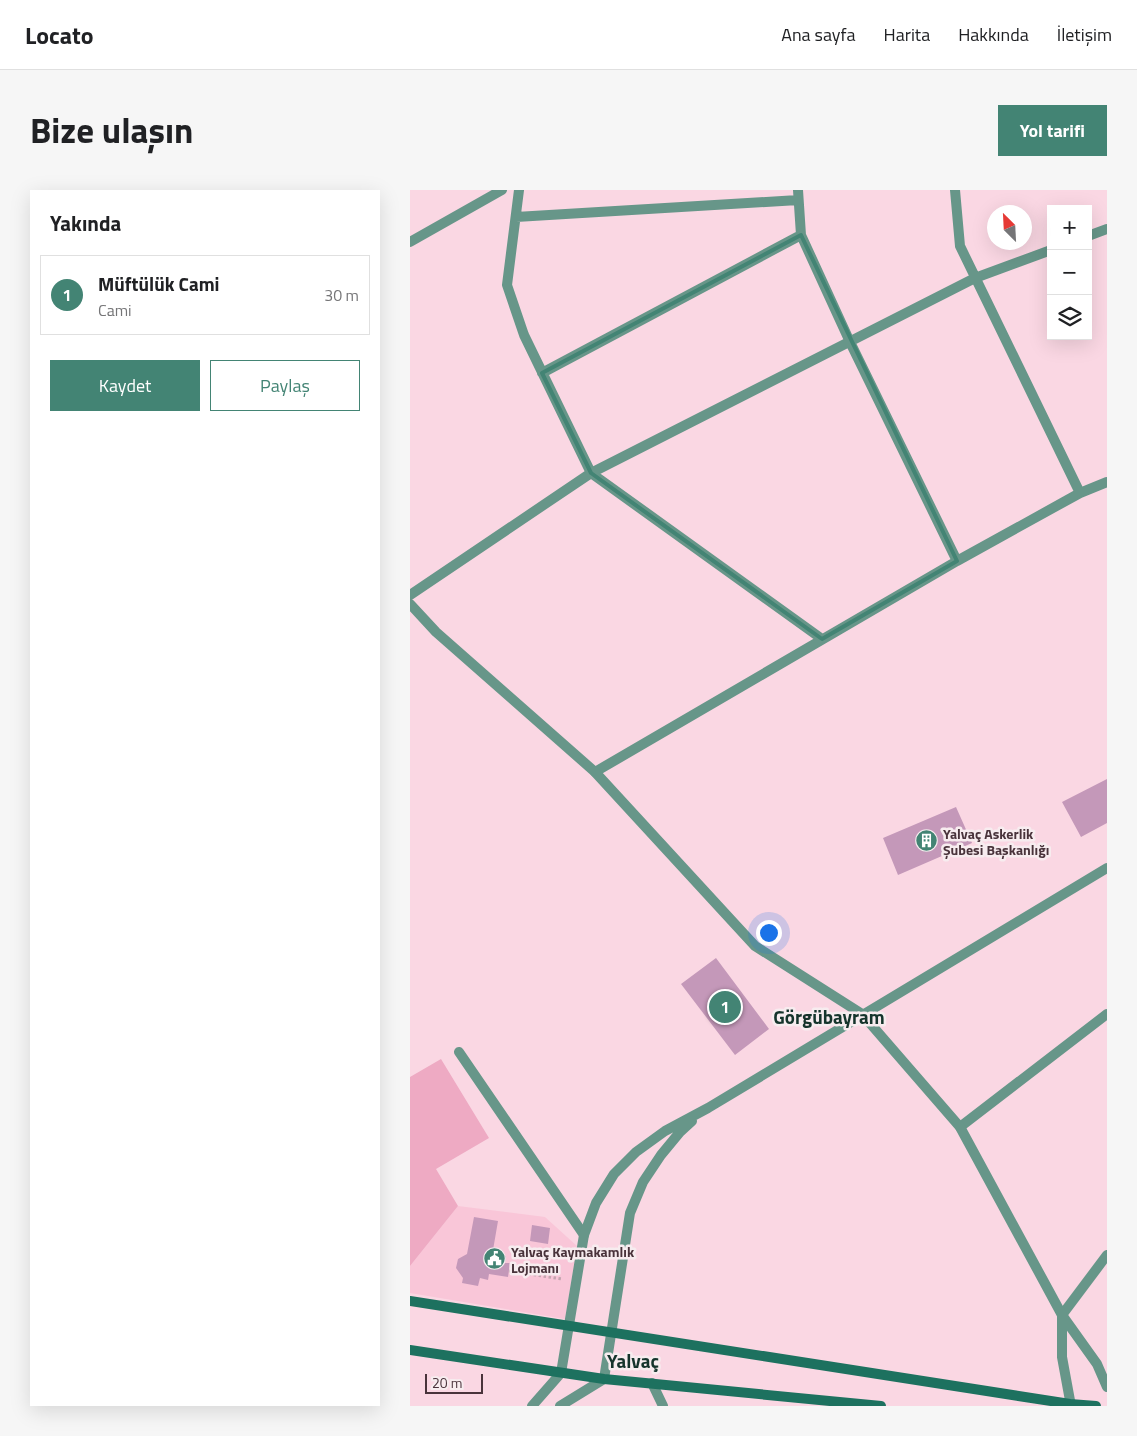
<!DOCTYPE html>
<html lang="tr">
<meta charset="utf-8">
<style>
:root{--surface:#fff;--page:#f6f6f6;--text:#202124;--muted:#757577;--line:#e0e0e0;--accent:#438474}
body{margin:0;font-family:"Titillium Web",sans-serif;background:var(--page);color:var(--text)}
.controls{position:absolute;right:15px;top:15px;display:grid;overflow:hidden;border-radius:0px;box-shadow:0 5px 20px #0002}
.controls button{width:45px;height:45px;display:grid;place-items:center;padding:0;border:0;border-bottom:1px solid var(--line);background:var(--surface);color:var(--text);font:25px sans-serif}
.compass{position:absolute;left:577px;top:15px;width:45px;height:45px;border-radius:50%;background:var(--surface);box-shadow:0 5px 20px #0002;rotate:336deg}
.scale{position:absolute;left:15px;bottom:12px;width:58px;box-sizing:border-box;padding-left:5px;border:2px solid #49333b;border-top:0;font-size:14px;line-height:18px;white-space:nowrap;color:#49333b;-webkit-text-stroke:4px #f7ecef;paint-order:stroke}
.you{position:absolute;left:358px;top:742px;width:18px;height:18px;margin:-12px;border:4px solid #fff;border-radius:50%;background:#1a73e8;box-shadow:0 0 0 8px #1a73e833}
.badge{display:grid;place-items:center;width:32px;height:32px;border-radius:50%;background:var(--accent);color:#fff;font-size:16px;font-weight:700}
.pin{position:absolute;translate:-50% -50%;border:2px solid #fff;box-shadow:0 1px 5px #0006}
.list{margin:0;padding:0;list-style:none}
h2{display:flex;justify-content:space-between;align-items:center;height:65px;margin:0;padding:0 20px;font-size:21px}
h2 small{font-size:16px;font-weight:400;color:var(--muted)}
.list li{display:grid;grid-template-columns:32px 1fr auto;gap:15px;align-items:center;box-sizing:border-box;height:80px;margin:0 10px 10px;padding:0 10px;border:1px solid var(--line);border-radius:0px}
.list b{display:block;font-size:19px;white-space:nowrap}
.list p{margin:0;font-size:16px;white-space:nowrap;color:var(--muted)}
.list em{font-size:16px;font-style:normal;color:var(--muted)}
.actions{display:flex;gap:10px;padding:15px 20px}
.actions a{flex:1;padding:11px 0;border:1px solid var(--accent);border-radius:0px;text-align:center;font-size:18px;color:var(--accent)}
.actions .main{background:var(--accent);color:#fff}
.icon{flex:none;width:28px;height:28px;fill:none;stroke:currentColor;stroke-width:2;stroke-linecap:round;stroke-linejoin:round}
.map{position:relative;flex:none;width:697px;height:1216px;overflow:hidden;border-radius:0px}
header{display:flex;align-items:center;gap:30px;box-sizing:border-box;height:70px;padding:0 25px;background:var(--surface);border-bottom:1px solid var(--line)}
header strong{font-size:24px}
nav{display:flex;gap:28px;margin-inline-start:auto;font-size:18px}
.intro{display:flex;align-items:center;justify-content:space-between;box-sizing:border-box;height:120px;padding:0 30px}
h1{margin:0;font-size:35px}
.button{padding:12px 22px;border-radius:0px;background:var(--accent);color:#fff;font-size:18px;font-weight:700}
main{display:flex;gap:30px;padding:0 30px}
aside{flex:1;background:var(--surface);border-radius:0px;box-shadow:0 5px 20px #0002}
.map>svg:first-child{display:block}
.built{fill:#f9c6d8}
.green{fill:#eeaac3}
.building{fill:#c498b9}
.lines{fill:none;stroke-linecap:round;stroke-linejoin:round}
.path{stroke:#c4a5af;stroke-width:3;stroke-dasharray:2.5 2.5;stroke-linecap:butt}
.minor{stroke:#679689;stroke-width:10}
.tertiary{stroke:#679689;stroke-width:10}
.secondary{stroke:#1d715f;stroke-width:10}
.marked{fill:none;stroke:#438474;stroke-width:4;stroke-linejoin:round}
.labels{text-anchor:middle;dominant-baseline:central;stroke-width:5;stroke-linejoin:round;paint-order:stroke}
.poi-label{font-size:14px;font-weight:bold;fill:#49333b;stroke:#f7ecef;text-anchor:start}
.district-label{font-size:19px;font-weight:bold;fill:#15342c;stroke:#f7ecef}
</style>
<header>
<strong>Locato</strong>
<nav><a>Ana sayfa</a><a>Harita</a><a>Hakkında</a><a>İletişim</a></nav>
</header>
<div class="intro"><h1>Bize ulaşın</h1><a class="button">Yol tarifi</a></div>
<main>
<aside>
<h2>Yakında<small></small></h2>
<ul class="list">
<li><span class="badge">1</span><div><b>Müftülük Cami</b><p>Cami</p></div><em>30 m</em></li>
</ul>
<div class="actions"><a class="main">Kaydet</a><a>Paylaş</a></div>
</aside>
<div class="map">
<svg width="697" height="1216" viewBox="0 0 697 1216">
<rect width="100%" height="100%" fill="#fad7e3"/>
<path class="built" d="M 48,1016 L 135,1027 L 167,1056 L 155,1129 L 0,1103 L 0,1076 Z"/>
<path class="green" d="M 31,869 L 79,948 L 26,979 L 48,1016 L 0,1076 L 0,887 Z"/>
<path class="building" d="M 697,589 L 697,633 L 671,647 L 652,612 Z
M 546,617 L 562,653 L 488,685 L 473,648 Z
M 306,768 L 359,839 L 325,865 L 271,794 Z
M 64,1027 L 88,1031 L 83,1060 L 91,1062 L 91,1065 L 96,1066 L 95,1073 L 100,1073 L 98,1087 L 79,1084 L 78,1090 L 70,1088 L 68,1096 L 52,1093 L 53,1088 L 46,1078 L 48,1069 L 57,1064 Z
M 122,1035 L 140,1038 L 138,1054 L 120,1051 Z"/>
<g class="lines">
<path class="path" d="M 99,1081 L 152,1089"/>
<path class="minor" d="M 109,0 L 97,95 L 114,145 L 181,283 L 412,449
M 388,0 L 391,45 L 440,152 L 547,371
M 545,0 L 550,56 L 670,303
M 106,27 L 388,10
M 678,46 L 697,39
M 0,52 L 92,0
M 132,183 L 391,45
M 0,405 L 181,283 L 565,88 L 641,60
M 185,582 L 547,371 L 670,303 L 697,292
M 49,862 L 174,1045
M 550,937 L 697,824
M 652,1125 L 697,1065
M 242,1193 L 253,1216"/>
<path class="tertiary" d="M 0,414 L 26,442 L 185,582 L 345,756 L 452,824 L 550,937 L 652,1125
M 122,1216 L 151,1183 L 174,1045 L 186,1013 L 204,984 L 226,962 L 255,941 L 298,918 L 697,678
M 150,1216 L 194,1189 L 220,1023 L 233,992 L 251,965 L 270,942 L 282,931
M 661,1216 L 652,1167 L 652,1125 L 687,1174 L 697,1197"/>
<path class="secondary" d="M 0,1111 L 660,1214 L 686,1216
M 0,1160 L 194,1189 L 471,1216"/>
</g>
<path class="marked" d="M 391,45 L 547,371 L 412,449 L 181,283 L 132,183 Z"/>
<defs>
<symbol id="building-disc" viewBox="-11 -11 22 22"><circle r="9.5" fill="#438474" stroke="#f7ecef"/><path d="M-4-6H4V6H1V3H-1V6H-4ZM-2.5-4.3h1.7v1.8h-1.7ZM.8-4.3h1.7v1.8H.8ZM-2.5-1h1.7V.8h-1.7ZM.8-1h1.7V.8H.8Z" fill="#fff"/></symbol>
<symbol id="civic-disc" viewBox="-11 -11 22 22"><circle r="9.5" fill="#438474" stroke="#f7ecef"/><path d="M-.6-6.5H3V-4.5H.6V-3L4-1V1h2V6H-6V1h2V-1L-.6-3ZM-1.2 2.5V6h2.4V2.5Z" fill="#fff"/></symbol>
</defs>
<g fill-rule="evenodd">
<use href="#building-disc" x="504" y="638" width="25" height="25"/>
<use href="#civic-disc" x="72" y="1056" width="25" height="25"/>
</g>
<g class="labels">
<g class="poi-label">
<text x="533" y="643">Yalvaç Askerlik<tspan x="533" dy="16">Şubesi Başkanlığı</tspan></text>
<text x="101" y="1061">Yalvaç Kaymakamlık<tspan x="101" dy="16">Lojmanı</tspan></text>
</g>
<g class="district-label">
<text x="419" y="826">Görgübayram</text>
<text x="223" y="1170">Yalvaç</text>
</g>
</g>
</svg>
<div class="controls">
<button>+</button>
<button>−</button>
<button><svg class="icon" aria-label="layers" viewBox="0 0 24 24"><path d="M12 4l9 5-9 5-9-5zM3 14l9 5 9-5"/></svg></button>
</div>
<svg class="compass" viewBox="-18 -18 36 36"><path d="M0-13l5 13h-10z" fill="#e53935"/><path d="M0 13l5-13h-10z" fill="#757577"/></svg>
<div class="scale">20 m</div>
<div class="you"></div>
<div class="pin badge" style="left:315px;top:817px">1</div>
</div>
</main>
